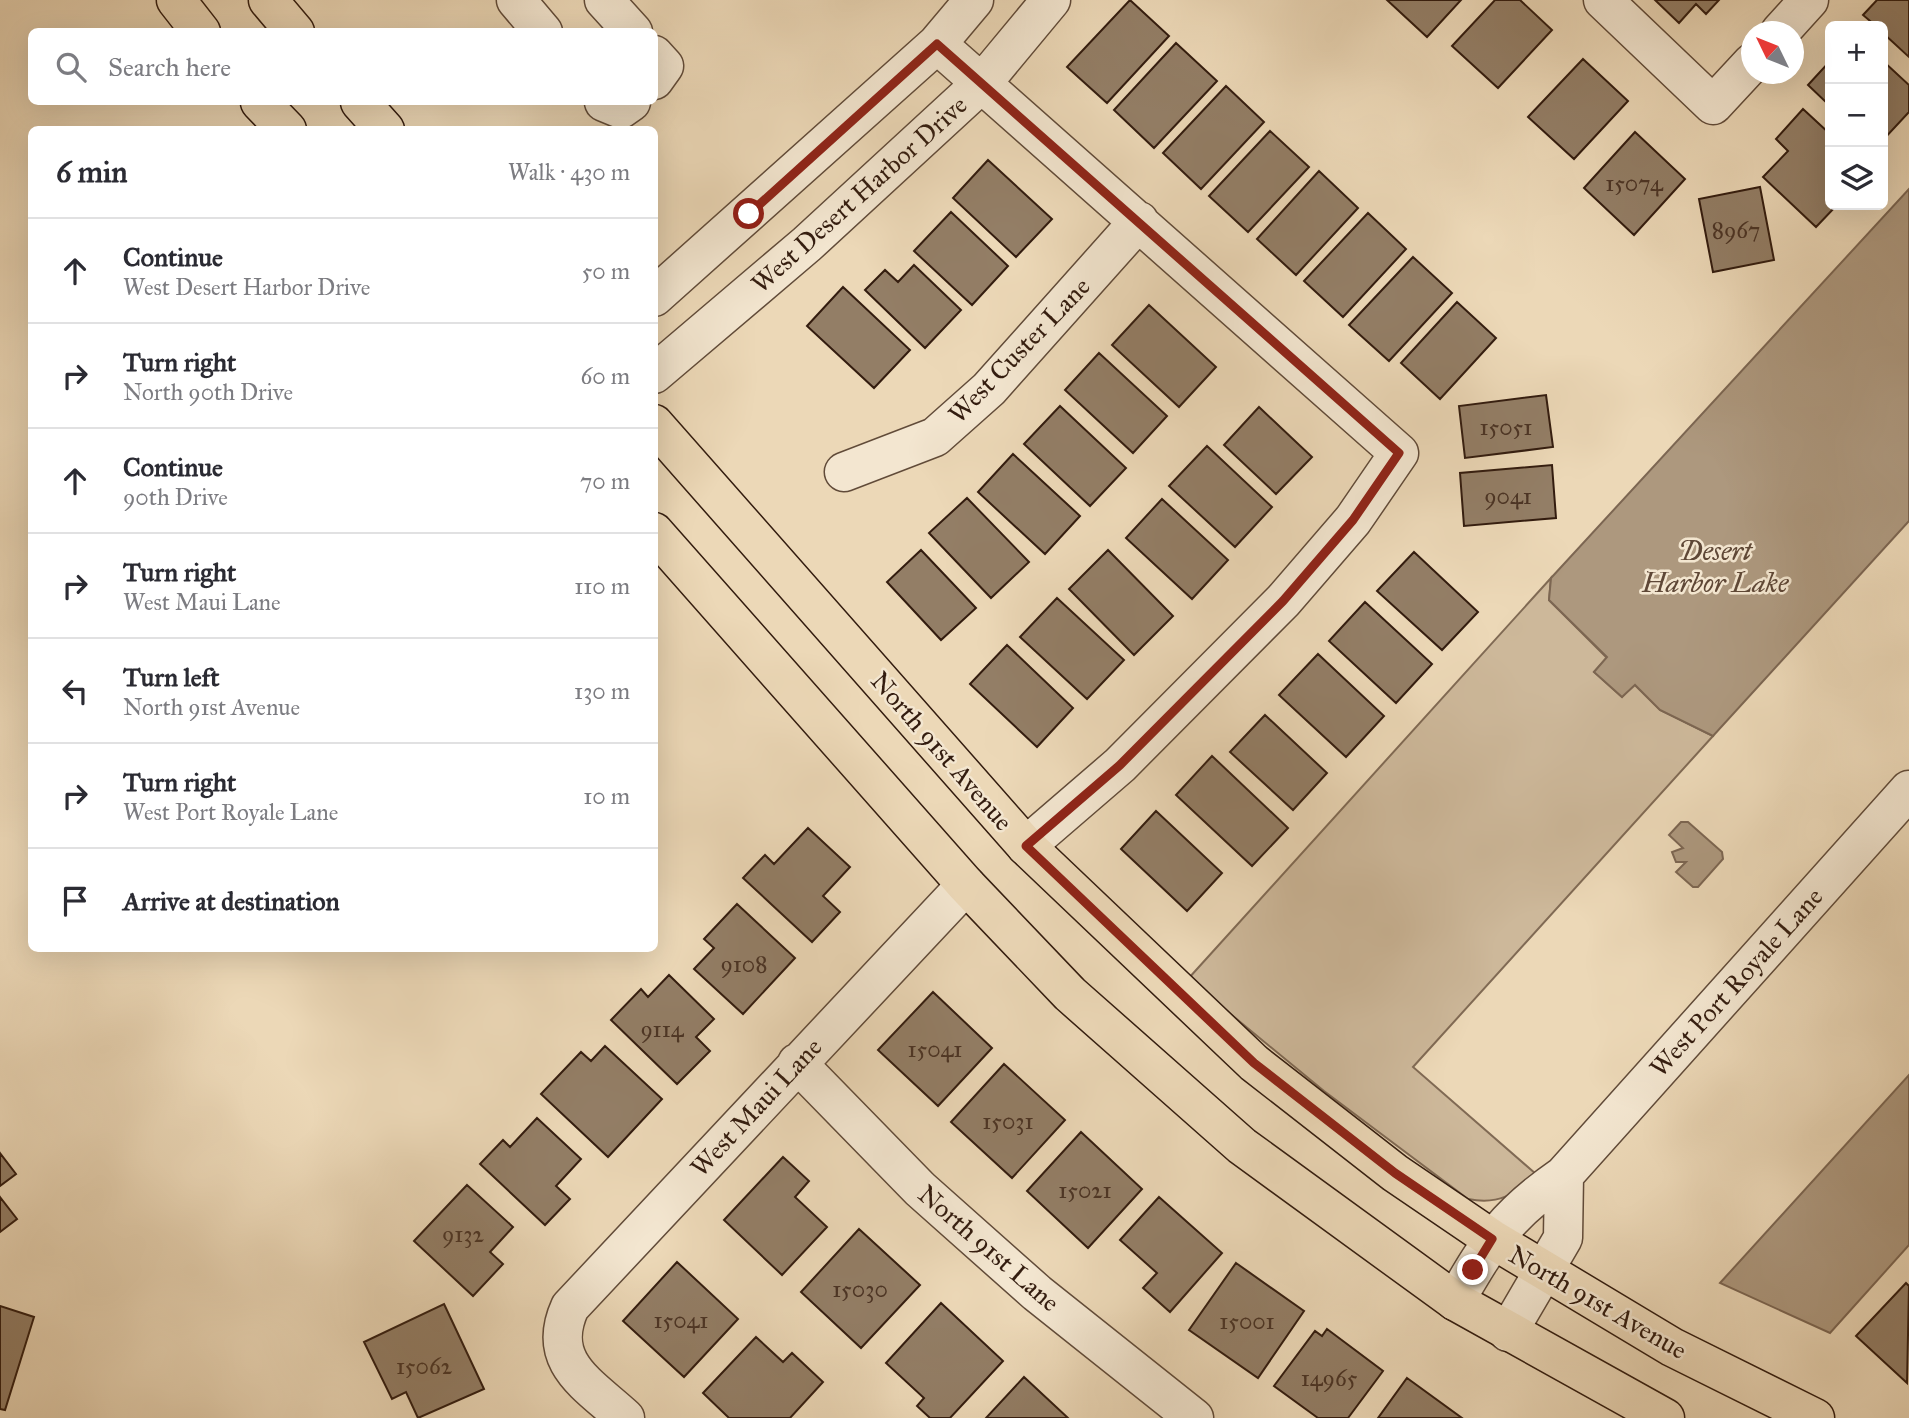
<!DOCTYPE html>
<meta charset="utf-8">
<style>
:root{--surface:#fff;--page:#f7f7f7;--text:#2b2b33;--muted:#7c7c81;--line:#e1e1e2}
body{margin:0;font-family:"IM FELL Great Primer",serif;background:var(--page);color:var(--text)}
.controls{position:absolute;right:21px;top:21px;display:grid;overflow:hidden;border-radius:10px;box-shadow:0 7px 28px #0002}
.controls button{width:63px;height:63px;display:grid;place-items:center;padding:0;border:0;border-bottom:2px solid var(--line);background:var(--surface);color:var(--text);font:35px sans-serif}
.compass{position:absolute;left:1741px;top:21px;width:63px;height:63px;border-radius:50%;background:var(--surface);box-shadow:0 7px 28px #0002;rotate:313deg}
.stop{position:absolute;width:21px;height:21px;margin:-16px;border:5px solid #8f2418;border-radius:50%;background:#fff}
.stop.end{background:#8f2418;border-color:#fff;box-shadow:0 2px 7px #0008}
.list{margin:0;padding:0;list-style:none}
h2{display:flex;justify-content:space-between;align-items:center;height:91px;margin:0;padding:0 28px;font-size:30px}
h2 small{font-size:23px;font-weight:400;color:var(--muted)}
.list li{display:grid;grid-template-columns:46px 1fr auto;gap:21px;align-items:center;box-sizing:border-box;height:105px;padding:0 28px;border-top:2px solid var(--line)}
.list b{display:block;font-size:26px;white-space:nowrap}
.list p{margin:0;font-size:23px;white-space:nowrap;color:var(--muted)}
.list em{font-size:23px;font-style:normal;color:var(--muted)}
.icon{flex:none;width:38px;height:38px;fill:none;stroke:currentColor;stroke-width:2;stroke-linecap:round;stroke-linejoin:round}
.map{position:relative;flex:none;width:1909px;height:1418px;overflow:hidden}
.search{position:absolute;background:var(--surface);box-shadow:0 7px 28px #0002;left:28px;top:28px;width:630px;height:77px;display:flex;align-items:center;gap:18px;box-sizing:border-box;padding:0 24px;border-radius:10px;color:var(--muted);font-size:26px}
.panel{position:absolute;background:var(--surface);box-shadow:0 7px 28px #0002;left:28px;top:126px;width:630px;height:826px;border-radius:10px}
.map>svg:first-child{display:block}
.green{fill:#cdb89a;stroke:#806a54;stroke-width:2}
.water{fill:#ad987e;stroke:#7c6652;stroke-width:2}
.building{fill:#937e66;stroke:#331c0f;stroke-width:2}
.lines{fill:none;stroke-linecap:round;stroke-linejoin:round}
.minor-casing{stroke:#614b39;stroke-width:41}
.major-casing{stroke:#331c0f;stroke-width:41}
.minor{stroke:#f3e6d0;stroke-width:38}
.major{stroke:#ecd8b7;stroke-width:38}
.route{stroke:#8f2418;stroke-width:9}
.labels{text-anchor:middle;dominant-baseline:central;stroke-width:5;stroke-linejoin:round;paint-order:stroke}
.number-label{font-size:23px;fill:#4b3425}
.street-label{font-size:26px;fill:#331c0f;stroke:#f3e6d0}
.water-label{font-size:28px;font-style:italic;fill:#5e4736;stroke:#f3e6d0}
</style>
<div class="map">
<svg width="1909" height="1418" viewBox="0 0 1909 1418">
<rect width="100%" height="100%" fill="#ecd8b7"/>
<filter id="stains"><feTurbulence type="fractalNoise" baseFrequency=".00286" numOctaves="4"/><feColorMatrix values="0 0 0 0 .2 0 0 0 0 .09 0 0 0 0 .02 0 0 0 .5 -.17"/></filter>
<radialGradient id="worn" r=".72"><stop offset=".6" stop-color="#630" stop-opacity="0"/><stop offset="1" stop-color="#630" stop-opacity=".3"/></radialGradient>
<path class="green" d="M 1551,578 L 1549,600 L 1607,658 L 1594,672 L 1622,697 L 1634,684 L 1660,710 L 1713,736 L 1413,1067 L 1536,1174 C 1514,1195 1499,1205 1468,1199 L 1324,1091 L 1188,979 Z"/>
<path class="water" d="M 1909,189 L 1909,521 L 1713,736 L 1660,710 L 1635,685 L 1622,697 L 1594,672 L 1607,657 L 1549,600 L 1551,578 Z
M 1681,822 L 1688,822 L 1722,852 L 1723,859 L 1698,887 L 1693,887 L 1676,872 L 1686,862 L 1676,862 L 1672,852 L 1683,848 L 1669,835 Z
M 1909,1075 L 1909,1245 L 1830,1333 L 1720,1283 Z"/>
<path class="building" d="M 1130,0 L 1169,36 L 1107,103 L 1067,67 Z
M 1387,0 L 1461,0 L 1427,37 Z
M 1495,0 L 1520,0 L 1552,30 L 1498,88 L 1452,46 Z
M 1655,0 L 1719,0 L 1706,14 L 1696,4 L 1679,23 Z
M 1877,0 L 1909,0 L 1909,57 L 1883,33 L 1883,26 L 1876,26 L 1863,15 Z
M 1176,43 L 1217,81 L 1154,148 L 1114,110 Z
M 1583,59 L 1628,101 L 1574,159 L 1528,117 Z
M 1830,61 L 1830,106 L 1808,85 Z
M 1883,61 L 1909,85 L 1909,112 L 1883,140 Z
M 1226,86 L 1264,122 L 1201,189 L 1163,153 Z
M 1803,109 L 1830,134 L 1830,205 L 1837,205 L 1816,227 L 1763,177 L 1788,151 L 1776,139 Z
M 1270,131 L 1309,167 L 1248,232 L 1209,196 Z
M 1635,132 L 1685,179 L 1634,235 L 1584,188 Z
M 988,160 L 1052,219 L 1016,257 L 953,198 Z
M 1319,171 L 1358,208 L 1296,275 L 1257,239 Z
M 1760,187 L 1774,260 L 1713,272 L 1699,199 Z
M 951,212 L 1008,266 L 972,305 L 914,251 Z
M 1368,213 L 1406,249 L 1343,317 L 1304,281 Z
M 1413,257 L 1452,293 L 1389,361 L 1349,325 Z
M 914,265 L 961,310 L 925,348 L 865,290 L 885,270 L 898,282 Z
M 843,287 L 910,350 L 874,388 L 807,326 Z
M 1457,302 L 1496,338 L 1440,399 L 1401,363 Z
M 1149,305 L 1216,367 L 1179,407 L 1112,345 Z
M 1099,353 L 1167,416 L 1133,453 L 1065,390 Z
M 1546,395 L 1553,447 L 1465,458 L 1459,406 Z
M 1060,406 L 1126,468 L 1090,506 L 1024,444 Z
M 1259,407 L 1312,457 L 1276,494 L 1224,445 Z
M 1207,446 L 1272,507 L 1235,547 L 1169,486 Z
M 1013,454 L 1080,516 L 1045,554 L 978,492 Z
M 1552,465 L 1556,518 L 1464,526 L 1460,473 Z
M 967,498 L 1029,562 L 991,598 L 929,533 Z
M 1162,499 L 1228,560 L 1192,599 L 1126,538 Z
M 921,550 L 976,608 L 941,640 L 887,582 Z
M 1108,550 L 1173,616 L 1134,655 L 1069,589 Z
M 1414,552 L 1478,612 L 1442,650 L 1377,591 Z
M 1057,598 L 1124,660 L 1087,699 L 1020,637 Z
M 1365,602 L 1432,664 L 1396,703 L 1329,641 Z
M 1007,645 L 1073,708 L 1037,747 L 970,684 Z
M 1318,654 L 1384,716 L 1346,757 L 1279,695 Z
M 1265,715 L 1327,773 L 1293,810 L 1230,752 Z
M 1212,756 L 1288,828 L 1252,866 L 1176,795 Z
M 1156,811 L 1222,873 L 1187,911 L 1121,849 Z
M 808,828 L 850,867 L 823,896 L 840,912 L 812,942 L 743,878 L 765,855 L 774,864 Z
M 737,904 L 795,958 L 743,1014 L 694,969 L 714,948 L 704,939 Z
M 669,975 L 714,1019 L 696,1037 L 710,1051 L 677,1084 L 611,1020 L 641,989 L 648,997 Z
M 933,992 L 992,1048 L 938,1106 L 878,1050 Z
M 605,1046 L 662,1099 L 608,1157 L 541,1094 L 581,1052 L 591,1061 Z
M 1004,1064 L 1065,1120 L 1012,1178 L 951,1122 Z
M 537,1118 L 581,1159 L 556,1186 L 570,1199 L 545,1225 L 480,1164 L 503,1140 L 510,1147 Z
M 1081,1132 L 1142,1189 L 1088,1248 L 1027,1191 Z
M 0,1153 L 16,1174 L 0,1186 Z
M 783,1157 L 809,1181 L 795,1197 L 827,1227 L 782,1275 L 724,1220 Z
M 467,1185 L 513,1227 L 490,1252 L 503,1264 L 473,1296 L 414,1241 Z
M 0,1197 L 17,1219 L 0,1232 Z
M 1159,1197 L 1222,1253 L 1170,1312 L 1143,1288 L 1157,1273 L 1120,1240 Z
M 859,1229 L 920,1285 L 861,1348 L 801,1292 Z
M 677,1262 L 738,1319 L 684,1377 L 623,1321 Z
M 1236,1263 L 1304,1311 L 1258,1378 L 1189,1330 Z
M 1906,1283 L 1909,1286 L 1907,1383 L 1856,1336 Z
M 941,1303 L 1003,1361 L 950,1418 L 930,1418 L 917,1406 L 924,1398 L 886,1363 Z
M 444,1304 L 484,1389 L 418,1418 L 406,1392 L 392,1399 L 364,1342 Z
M 0,1306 L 34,1317 L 5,1410 L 0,1409 Z
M 1327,1329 L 1383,1371 L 1348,1418 L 1318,1418 L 1274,1386 L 1315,1331 L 1322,1336 Z
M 756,1337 L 783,1362 L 792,1353 L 823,1382 L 790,1418 L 729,1418 L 703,1393 Z
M 1024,1377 L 1068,1418 L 986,1418 Z
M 1407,1378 L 1462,1418 L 1378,1418 Z"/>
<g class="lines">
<defs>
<path id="minor" d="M 516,0 L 543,32
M 604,0 L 633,32
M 1603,0 L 1713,105 L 1752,63
M 1780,32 L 1809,0
M 937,44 L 1399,453 L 1353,520 L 1283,601 L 1120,765 L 1026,846
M 654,55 L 664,66 L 654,80
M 604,102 L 621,109 L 631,102
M 654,297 L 937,44 L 974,0
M 654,374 L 807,244 L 983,82 L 1051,0
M 844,472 L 935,437 L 989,389 L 1139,221
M 797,1063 L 920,1189 L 1037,1293 L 1194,1418
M 1455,1301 C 1490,1241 1505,1216 1564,1175 L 1909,790
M 1508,1332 L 1563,1238 L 1564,1175
M 625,1418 C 588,1384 545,1362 570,1307 L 966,885"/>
<path id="major" d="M 176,0 L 201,32
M 268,0 L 295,32
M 260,102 L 287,130
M 360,102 L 385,130
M 654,424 L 1026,846 L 1254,1063 L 1395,1173 L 1492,1239 L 1672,1347 L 1815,1418
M 654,532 L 966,885 L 1070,994 L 1242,1146 L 1455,1301 L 1665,1418"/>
</defs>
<use href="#minor" class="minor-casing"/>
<use href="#major" class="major-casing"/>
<use href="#minor" class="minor"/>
<use href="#major" class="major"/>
</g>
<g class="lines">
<path class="route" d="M 749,214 L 937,44 L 1399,453 L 1353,520 L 1283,601 L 1120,765 L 1026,846 L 1254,1063 L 1395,1173 L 1492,1239 L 1473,1270"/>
</g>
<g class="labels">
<g class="number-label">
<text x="1634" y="183">15074</text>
<text x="1736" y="230">8967</text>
<text x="1506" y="427">15051</text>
<text x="1508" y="496">9041</text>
<text x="744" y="964">9108</text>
<text x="662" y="1029">9114</text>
<text x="935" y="1049">15041</text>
<text x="1008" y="1121">15031</text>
<text x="1085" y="1190">15021</text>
<text x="463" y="1234">9132</text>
<text x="860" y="1289">15030</text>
<text x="681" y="1320">15041</text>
<text x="1247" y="1321">15001</text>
<text x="424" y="1366">15062</text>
<text x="1329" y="1378">14965</text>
</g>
<g class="street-label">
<text transform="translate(859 194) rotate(-42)">West Desert Harbor Drive</text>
<text transform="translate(1019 350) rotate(-46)">West Custer Lane</text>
<text transform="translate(942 751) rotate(49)">North 91st Avenue</text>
<text transform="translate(1736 982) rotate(-48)">West Port Royale Lane</text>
<text transform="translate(756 1107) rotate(-47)">West Maui Lane</text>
<text transform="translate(989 1248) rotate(41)">North 91st Lane</text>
<text transform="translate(1598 1302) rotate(30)">North 91st Avenue</text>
</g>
<g class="water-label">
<text x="1715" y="550">Desert<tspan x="1715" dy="32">Harbor Lake</tspan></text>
</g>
</g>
<rect width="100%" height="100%" filter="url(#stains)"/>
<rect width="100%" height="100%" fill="url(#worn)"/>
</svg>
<div class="controls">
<button>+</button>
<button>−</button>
<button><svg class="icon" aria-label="layers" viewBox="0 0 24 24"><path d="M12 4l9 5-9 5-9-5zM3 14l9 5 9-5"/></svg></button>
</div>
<svg class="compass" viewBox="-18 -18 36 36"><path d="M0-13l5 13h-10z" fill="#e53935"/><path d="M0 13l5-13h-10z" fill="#7c7c81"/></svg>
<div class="stop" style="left:749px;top:214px"></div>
<div class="stop end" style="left:1473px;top:1270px"></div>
<div class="search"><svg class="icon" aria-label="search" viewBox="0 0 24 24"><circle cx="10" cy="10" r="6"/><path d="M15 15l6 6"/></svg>Search here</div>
<section class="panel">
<h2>6 min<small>Walk · 430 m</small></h2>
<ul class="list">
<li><svg class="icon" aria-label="ahead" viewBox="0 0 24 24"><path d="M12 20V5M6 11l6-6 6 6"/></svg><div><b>Continue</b><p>West Desert Harbor Drive</p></div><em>50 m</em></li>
<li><svg class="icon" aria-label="right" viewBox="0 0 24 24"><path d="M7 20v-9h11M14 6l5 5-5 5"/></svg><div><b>Turn right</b><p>North 90th Drive</p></div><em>60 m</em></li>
<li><svg class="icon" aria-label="ahead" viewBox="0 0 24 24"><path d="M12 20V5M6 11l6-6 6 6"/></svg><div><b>Continue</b><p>90th Drive</p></div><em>70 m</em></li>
<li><svg class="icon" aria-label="right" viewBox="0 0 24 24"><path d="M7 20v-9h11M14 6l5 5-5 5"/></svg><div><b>Turn right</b><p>West Maui Lane</p></div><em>110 m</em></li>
<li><svg class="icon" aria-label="left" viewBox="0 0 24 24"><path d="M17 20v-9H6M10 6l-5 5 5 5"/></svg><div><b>Turn left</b><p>North 91st Avenue</p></div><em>130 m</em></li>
<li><svg class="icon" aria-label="right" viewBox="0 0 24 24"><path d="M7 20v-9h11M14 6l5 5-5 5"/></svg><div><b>Turn right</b><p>West Port Royale Lane</p></div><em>10 m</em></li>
<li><svg class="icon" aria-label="arrive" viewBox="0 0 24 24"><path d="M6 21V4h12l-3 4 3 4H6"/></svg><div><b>Arrive at destination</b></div></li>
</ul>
</section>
</div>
